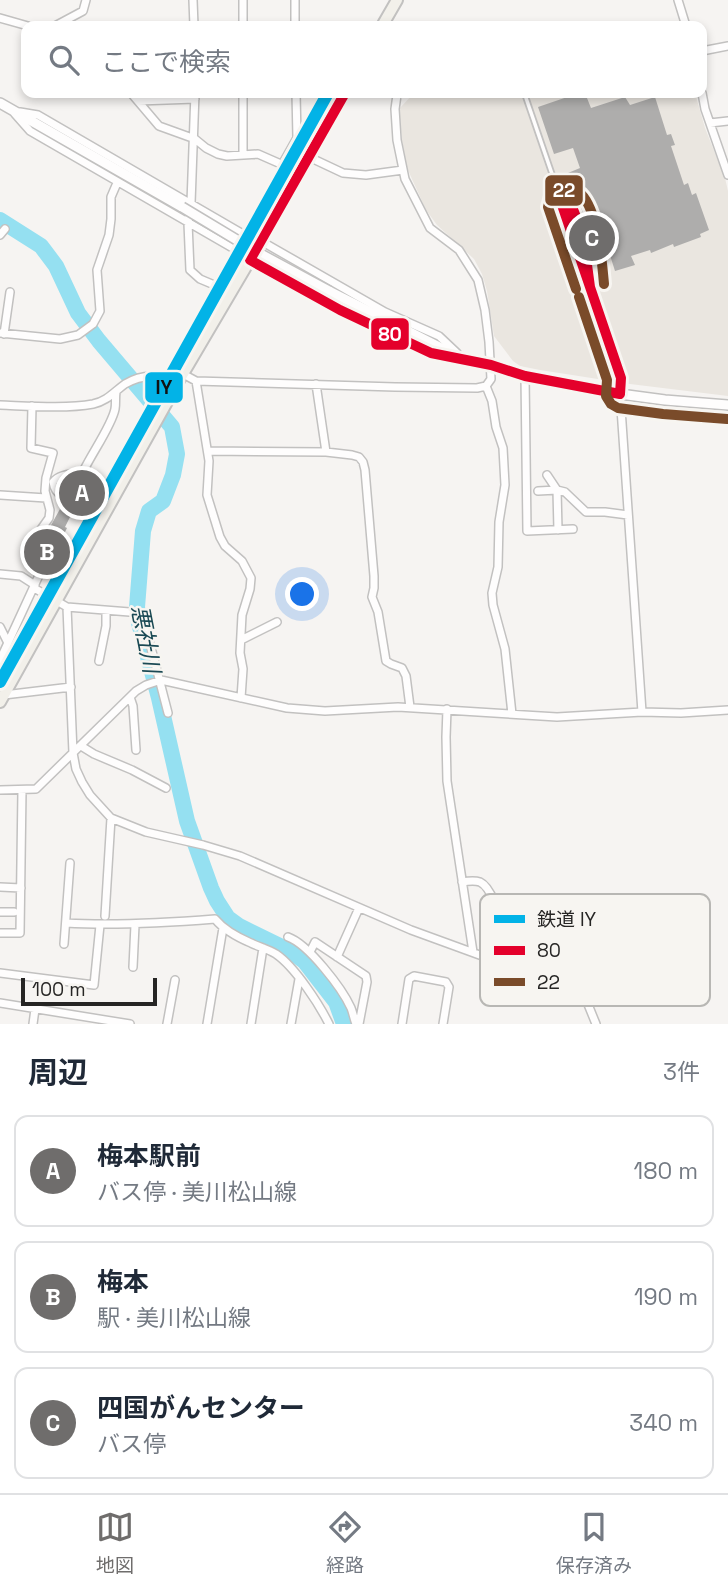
<!DOCTYPE html>
<html lang="ja">
<meta charset="utf-8">
<style>
:root{--surface:#fff;--page:#f2f2f3;--text:#1f2937;--muted:#747a83;--line:#e0e1e3;--accent:#6f6d6c}
body{margin:0;font-family:"Space Grotesk","Noto Sans JP",sans-serif;background:var(--page);color:var(--text)}
.scale{position:absolute;left:21px;bottom:18px;width:136px;box-sizing:border-box;padding-left:7px;border:4px solid #262524;border-top:0;font-size:19px;line-height:24px;white-space:nowrap;color:#262524;-webkit-text-stroke:5px #f7f5f1;paint-order:stroke}
.you{position:absolute;left:303px;top:595px;width:24px;height:24px;margin:-18px;border:5px solid #fff;border-radius:50%;background:#1a73e8;box-shadow:0 0 0 10px #1a73e833}
.badge{display:grid;place-items:center;width:46px;height:46px;border-radius:50%;background:var(--accent);color:#fff;font-size:23px;font-weight:700}
.pin{position:absolute;translate:-50% -50%;border:4px solid #fff;box-shadow:0 2px 7px #0006}
.list{margin:0;padding:0;list-style:none}
h2{display:flex;justify-content:space-between;align-items:center;height:91px;margin:0;padding:0 28px;font-size:30px}
h2 small{font-size:23px;font-weight:400;color:var(--muted)}
.list li{display:grid;grid-template-columns:46px 1fr auto;gap:21px;align-items:center;box-sizing:border-box;height:112px;margin:0 14px 14px;padding:0 14px;border:2px solid var(--line);border-radius:14px}
.list b{display:block;font-size:26px;white-space:nowrap}
.list p{margin:0;font-size:23px;white-space:nowrap;color:var(--muted)}
.list em{font-size:23px;font-style:normal;color:var(--muted)}
.icon{flex:none;width:38px;height:38px;fill:none;stroke:currentColor;stroke-width:2;stroke-linecap:round;stroke-linejoin:round}
.map{position:relative;flex:none;width:728px;height:1024px;overflow:hidden}
.search{position:absolute;background:var(--surface);box-shadow:0 4px 10px #0003;left:21px;right:21px;top:21px;height:77px;display:flex;align-items:center;gap:18px;box-sizing:border-box;padding:0 24px;border-radius:14px;color:var(--muted);font-size:26px}
.sheet{height:469px;background:var(--surface)}
nav{display:flex;justify-content:space-around;align-items:center;box-sizing:border-box;height:98px;border-top:2px solid var(--line);background:var(--surface);font-size:19px;color:var(--muted)}
nav a{display:grid;justify-items:center;gap:4px}
nav .on{color:var(--accent)}
.map>svg:first-child{display:block}
.built{fill:#eae6e0}
.lines{fill:none;stroke-linecap:round;stroke-linejoin:round}
.river{stroke:#95e0f1;stroke-width:16}
.building{fill:#aeadac}
.service-casing{stroke:#c2c1c0;stroke-width:7}
.minor-casing{stroke:#c2c1c0;stroke-width:10}
.tertiary-casing{stroke:#c2c1c0;stroke-width:12}
.secondary-casing{stroke:#c2c1c0;stroke-width:14}
.service{stroke:#fefdfd;stroke-width:3.5}
.minor{stroke:#fefdfd;stroke-width:7}
.tertiary{stroke:#fefdfd;stroke-width:9}
.secondary{stroke:#f2f0ea;stroke-width:10}
.tertiary-bridge-casing{stroke:#c2c1c0;stroke-width:12;stroke-linecap:butt}
.tertiary-bridge{stroke:#fefdfd;stroke-width:9}
.bus-1-casing{stroke:#f7f5f1;stroke-width:16}
.bus-2-casing{stroke:#f7f5f1;stroke-width:16}
.bus-1{stroke:#e4002b;stroke-width:10}
.bus-2{stroke:#7a4b2a;stroke-width:10}
.rail-1-casing{stroke:#f7f5f1;stroke-width:18}
.rail-1{stroke:#02b3e7;stroke-width:12}
.labels{text-anchor:middle;dominant-baseline:central;stroke-width:5;stroke-linejoin:round;paint-order:stroke}
.water-label{font-size:23px;font-style:italic;fill:#1a4954;stroke:#f7f5f1}
.key{fill:#f7f5f1;stroke:#b8b7b4;stroke-width:2}
.key-label{font-size:19px;fill:#262524}
.line-badge{stroke:#f7f5f1;stroke-width:2.5}
.badge-label{font-size:19px;text-anchor:middle;font-weight:bold;fill:#fff}
.pale-badge-label{font-size:19px;text-anchor:middle;font-weight:bold;fill:#111}
</style>
<div class="map">
<svg width="728" height="1024" viewBox="0 0 728 1024">
<rect width="100%" height="100%" fill="#f6f4f2"/>
<path class="built" d="M 414,93 L 695,93 L 705,128 L 725,178 L 728,191 L 728,396 L 630,384 L 540,370 L 520,366 L 513,361 L 494,336 L 487,291 L 482,274 L 474,259 L 437,225 L 426,210 L 407,168 L 402,140 L 399,109 Z"/>
<g class="lines">
<path class="river" d="M 0,220 L 41,246 L 56,266 L 78,313 L 99,341 L 172,427 L 177,454 L 173,475 L 163,501 L 149,511 L 143,531 L 137,607 L 139,623 L 159,698 L 187,821 L 211,888 L 217,901 L 228,918 L 239,926 L 292,952 L 305,962 L 336,1002 L 344,1024"/>
</g>
<path class="building" d="M 579,93 L 585,93 L 591,108 L 625,97 L 630,105 L 655,97 L 667,135 L 671,134 L 675,145 L 671,146 L 684,185 L 688,183 L 692,195 L 696,193 L 709,230 L 700,234 L 701,237 L 674,247 L 673,244 L 651,253 L 650,250 L 631,256 L 635,265 L 615,271 L 602,230 L 597,231 L 603,275 L 594,270 L 586,230 L 568,173 L 580,168 L 573,148 L 554,154 L 538,107 Z
M 60,509 L 71,515 L 65,527 L 67,528 L 52,558 L 44,554 L 41,543 Z"/>
<g class="lines">
<defs>
<path id="service" d="M 525,95 L 614,355 L 621,378 L 620,392
M 562,205 L 571,204 C 585,227 587,254 589,281"/>
<path id="minor" d="M 193,0 L 194,26
M 295,0 L 295,26
M 678,0 L 686,26
M 0,18 L 28,26
M 55,26 L 83,11 L 86,0
M 243,26 L 243,0
M 702,51 L 728,46
M 131,93 L 159,126 L 195,139 L 206,148 L 218,154 L 227,156 L 258,154 L 299,172
M 195,93 L 191,203 L 188,223 L 190,270 L 200,279 L 231,292
M 702,93 L 705,109 L 728,175
M 138,101 L 195,99
M 20,112 L 38,115 L 243,234
M 15,114 L 30,131 L 236,250
M 710,123 L 728,121
M 243,155 L 243,93
M 309,157 L 343,173 L 366,175 L 403,170
M 283,163 L 297,138 L 296,93
M 0,235 L 5,229
M 261,241 L 385,312 L 439,336 L 457,353
M 250,260 L 378,329 L 431,353 L 455,357
M 0,333 L 60,339 L 78,335 L 93,324 L 100,311 L 97,270 L 109,235 L 111,219 L 111,197 L 117,183
M 4,334 L 10,292
M 183,374 L 196,381 L 395,387 L 477,388 L 486,386 L 491,379 L 489,342 L 485,310 L 478,280 L 459,250 L 430,228 L 405,179 L 397,140 L 395,109 L 397,95 L 401,93
M 525,376 L 527,531 L 573,529
M 196,381 L 209,461 L 207,495 L 220,537 L 225,546 L 242,561 L 251,578 L 250,589 L 242,615 L 240,653 L 243,669 L 241,698
M 316,384 L 326,452
M 486,386 L 492,401 L 496,427 L 503,448 L 505,485 L 499,522 L 498,567 L 492,593 L 493,605 L 505,649 L 512,714
M 620,394 L 642,712
M 0,405 C 28,406 66,409 93,404 C 107,401 114,392 125,384 C 142,374 160,374 177,384
M 208,451 L 326,452 L 352,455 L 359,457 L 363,462 L 365,470 L 374,576 L 374,588 L 372,597 L 378,612 L 386,661 L 391,664 L 402,668 L 406,676 L 410,707
M 83,472 C 72,475 61,473 53,482 C 55,494 66,503 76,490 C 80,485 81,476 84,470 C 92,453 112,425 115,409 C 116,404 115,398 116,392
M 547,475 L 557,490 L 565,492 L 586,512 L 605,512 L 628,515
M 538,491 L 557,490 L 558,530
M 0,495 L 46,498
M 0,574 L 21,576 L 35,585
M 34,588 L 67,607 L 73,753 L 76,769 L 82,782 L 90,795 L 111,818 L 146,832 L 203,845 L 240,856 L 411,930 L 496,961 L 578,987 L 585,997 L 596,1024
M 67,607 L 142,613 L 168,713
M 0,627 L 8,643
M 241,640 L 277,622
M 0,660 L 41,571 L 35,542 L 37,535 L 49,518 L 50,510 L 45,491 L 46,478 L 53,453 L 31,448 L 32,406
M 99,661 L 106,626 L 106,611
M 4,695 L 71,687
M 130,697 L 133,706 L 136,750
M 447,709 L 446,737 L 447,781 L 473,952
M 81,746 L 94,754 L 132,770 L 166,788
M 0,790 L 36,789 L 136,691 L 146,685 L 161,680 L 287,708 L 325,711 L 398,707 L 557,717 L 642,712 L 681,713 L 728,710
M 462,882 C 468,881 474,880 480,882 C 491,887 500,915 502,927 C 504,939 500,950 496,961
M 0,887 L 21,888
M 0,912 L 14,912
M 105,916 L 111,818
M 66,923 C 116,926 165,923 215,919 C 224,930 237,937 251,943 C 259,947 268,949 276,954 C 295,967 319,1004 329,1024
M 0,933 L 20,933 L 22,790
M 288,937 C 308,944 342,988 351,1008 C 353,1013 354,1019 356,1024
M 64,944 L 70,863
M 310,952 L 315,942 L 366,976 L 367,982 L 359,1024
M 337,957 L 359,908
M 133,967 L 135,925
M 0,973 L 94,985 L 100,925
M 0,1003 L 130,1024
M 33,1024 L 35,1009
M 167,1024 L 175,980
M 207,1024 L 223,928
M 251,1024 L 263,948
M 291,1024 L 299,979
M 402,1024 L 409,979 L 414,976 L 446,982 L 449,987 L 443,1024"/>
<path id="tertiary" d="M 0,103 L 182,207
M 329,291 L 463,359 L 491,365 L 525,376 L 620,394 L 665,400 L 728,405"/>
<path id="secondary" d="M 382,26 L 397,0
M 0,702 L 177,384 L 250,260 L 345,93"/>
</defs>
<use href="#service" class="service-casing"/>
<use href="#minor" class="minor-casing"/>
<use href="#tertiary" class="tertiary-casing"/>
<use href="#secondary" class="secondary-casing"/>
<use href="#service" class="service"/>
<use href="#minor" class="minor"/>
<use href="#tertiary" class="tertiary"/>
<use href="#secondary" class="secondary"/>
<defs>
<path id="tertiary-bridge" d="M 182,207 L 255,251 L 329,291"/>
</defs>
<use href="#tertiary-bridge" class="tertiary-bridge-casing"/>
<use href="#tertiary-bridge" class="tertiary-bridge"/>
<defs>
<path id="bus-1" d="M 345,93 L 250,260 L 340,310 L 431,353 L 491,365 L 525,376 L 620,394 L 621,378 L 590,287
M 571,204 L 583,235 L 590,287 L 562,205 Z"/>
<path id="bus-2" d="M 576,289 L 548,207 L 551,196 C 556,192 559,191 566,190 C 572,190 577,190 581,194 C 598,211 602,261 604,284
M 579,297 L 607,380 L 606,396 L 611,404 L 618,408 L 663,414 L 727,419"/>
</defs>
<use href="#bus-1" class="bus-1-casing"/>
<use href="#bus-2" class="bus-2-casing"/>
<use href="#bus-1" class="bus-1"/>
<use href="#bus-2" class="bus-2"/>
<defs>
<path id="rail-1" d="M 0,682 L 328,93"/>
</defs>
<use href="#rail-1" class="rail-1-casing"/>
<use href="#rail-1" class="rail-1"/>
</g>
<g class="labels">
<g class="water-label">
<text transform="translate(146 639) rotate(79)">悪社川</text>
</g>
</g>
<rect x="480" y="894" width="230" height="112" rx="10" class="key"/>
<rect x="494" y="915" width="31" height="8" fill="#02b3e7"/>
<rect x="494" y="946" width="31" height="9" fill="#e4002b"/>
<rect x="494" y="978" width="31" height="8" fill="#7a4b2a"/>
<g class="key-label">
<text x="537" y="926">鉄道 IY</text>
<text x="537" y="957">80</text>
<text x="537" y="989">22</text>
</g>
<g class="line-badge">
<rect x="544" y="174" width="40" height="33" rx="7" fill="#7a4b2a"/>
<rect x="370" y="317" width="40" height="34" rx="7" fill="#e4002b"/>
<rect x="144" y="371" width="40" height="33" rx="7" fill="#02b3e7"/>
</g>
<g class="badge-label">
<text x="564" y="197">22</text>
<text x="390" y="341">80</text>
</g>
<g class="pale-badge-label">
<text x="164" y="394">IY</text>
</g>
</svg>
<div class="scale">100 m</div>
<div class="you"></div>
<div class="pin badge" style="left:82px;top:493px">A</div>
<div class="pin badge" style="left:47px;top:552px">B</div>
<div class="pin badge" style="left:592px;top:238px">C</div>
<div class="search"><svg class="icon" aria-label="search" viewBox="0 0 24 24"><circle cx="10" cy="10" r="6"/><path d="M15 15l6 6"/></svg>ここで検索</div>
</div>
<section class="sheet">
<h2>周辺<small>3件</small></h2>
<ul class="list">
<li><span class="badge">A</span><div><b>梅本駅前</b><p>バス停 · 美川松山線</p></div><em>180 m</em></li>
<li><span class="badge">B</span><div><b>梅本</b><p>駅 · 美川松山線</p></div><em>190 m</em></li>
<li><span class="badge">C</span><div><b>四国がんセンター</b><p>バス停</p></div><em>340 m</em></li>
</ul>
</section>
<nav>
<a class="on"><svg class="icon" aria-label="map" viewBox="0 0 24 24"><path d="M3 6l6-2 6 2 6-2v14l-6 2-6-2-6 2zM9 4v14M15 6v14"/></svg>地図</a>
<a><svg class="icon" aria-label="directions" viewBox="0 0 24 24"><path d="M12 3l9 9-9 9-9-9zM9 14v-3h6M13 9l2 2-2 2"/></svg>経路</a>
<a><svg class="icon" aria-label="saved" viewBox="0 0 24 24"><path d="M7 4h10v16l-5-4-5 4z"/></svg>保存済み</a>
</nav>
